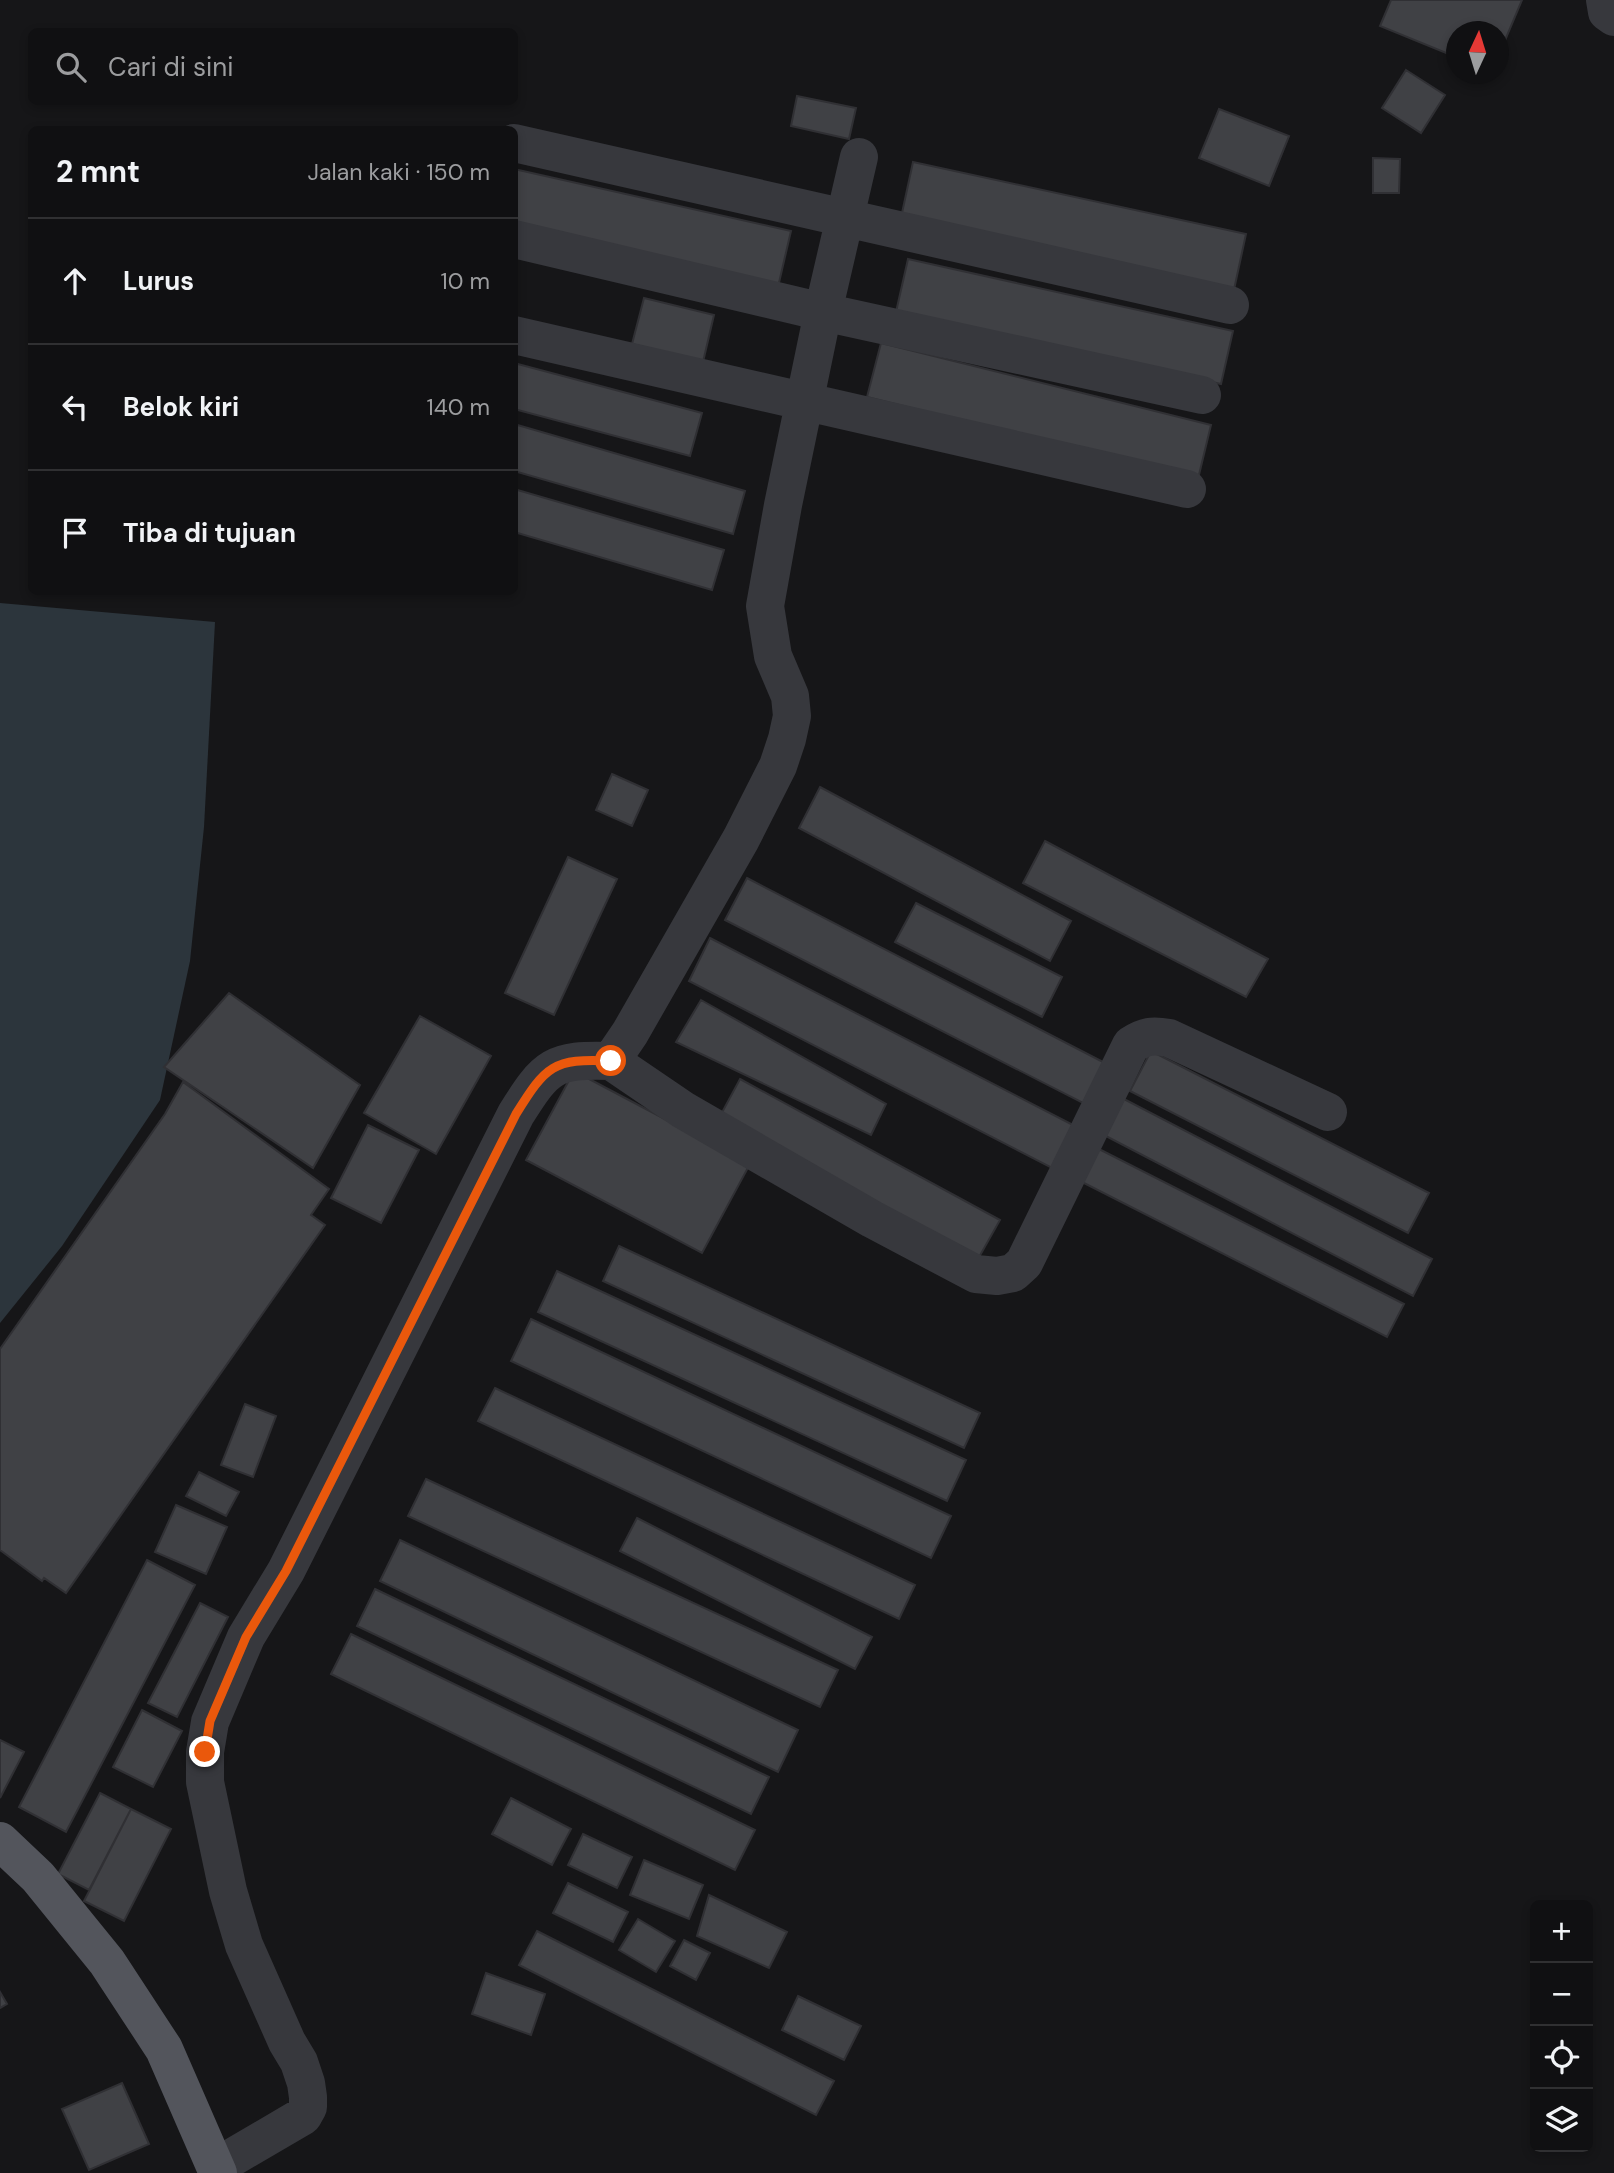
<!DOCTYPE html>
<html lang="id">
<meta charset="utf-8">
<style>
:root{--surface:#101012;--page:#1e1e20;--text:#f1f3f6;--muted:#9c9d9f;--line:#303032}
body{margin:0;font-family:"DM Sans",sans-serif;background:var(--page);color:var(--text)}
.controls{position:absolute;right:21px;bottom:21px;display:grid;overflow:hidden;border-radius:10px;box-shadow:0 4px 10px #0003}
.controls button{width:63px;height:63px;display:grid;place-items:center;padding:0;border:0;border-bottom:2px solid var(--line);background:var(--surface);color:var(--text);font:35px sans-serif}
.compass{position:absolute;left:1446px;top:21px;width:63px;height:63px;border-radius:50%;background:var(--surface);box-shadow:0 4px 10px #0003;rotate:4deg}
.stop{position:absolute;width:21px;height:21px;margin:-16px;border:5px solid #ea580c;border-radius:50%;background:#fff}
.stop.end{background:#ea580c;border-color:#fff;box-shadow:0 2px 7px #0008}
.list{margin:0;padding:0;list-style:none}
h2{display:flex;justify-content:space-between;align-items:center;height:91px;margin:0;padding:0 28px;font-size:30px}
h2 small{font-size:23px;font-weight:400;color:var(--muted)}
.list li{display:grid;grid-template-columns:46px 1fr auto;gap:21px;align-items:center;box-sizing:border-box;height:126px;padding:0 28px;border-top:2px solid var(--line)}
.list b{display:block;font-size:26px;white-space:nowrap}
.list em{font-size:23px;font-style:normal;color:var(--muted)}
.icon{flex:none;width:38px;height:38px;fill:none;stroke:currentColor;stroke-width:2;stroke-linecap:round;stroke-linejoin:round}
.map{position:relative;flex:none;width:1614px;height:2173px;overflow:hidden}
.search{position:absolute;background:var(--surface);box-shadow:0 4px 10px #0003;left:28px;top:28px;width:490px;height:77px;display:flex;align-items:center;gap:18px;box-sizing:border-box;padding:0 24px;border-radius:10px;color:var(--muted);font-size:26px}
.panel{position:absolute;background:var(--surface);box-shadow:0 4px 10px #0003;left:28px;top:126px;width:490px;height:469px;border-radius:10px}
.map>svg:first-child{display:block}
.water{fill:#2c353c}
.building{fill:#404145;stroke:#303034;stroke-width:2}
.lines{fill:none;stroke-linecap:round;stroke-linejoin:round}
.minor{stroke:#37383d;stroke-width:38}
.major{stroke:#53555c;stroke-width:38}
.route{stroke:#ea580c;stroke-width:9}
</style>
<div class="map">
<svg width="1614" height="2173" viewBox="0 0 1614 2173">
<rect width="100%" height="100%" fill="#161618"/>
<path class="water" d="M 0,603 L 215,622 L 204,827 L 190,961 L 160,1100 L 62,1246 L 0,1323 Z"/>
<path class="building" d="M 1391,0 L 1522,0 L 1498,57 L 1498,32 L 1456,32 L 1456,57 L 1380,26 Z
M 1406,70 L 1445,95 L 1421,133 L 1382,108 Z
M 797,96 L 856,108 L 849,139 L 791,126 Z
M 1219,109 L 1289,136 L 1269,186 L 1199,158 Z
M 1373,158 L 1400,159 L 1399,193 L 1373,193 Z
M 913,162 L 1246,234 L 1232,299 L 899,227 Z
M 514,169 L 791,231 L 778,287 L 514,228 Z
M 908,259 L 1233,331 L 1221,384 L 896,312 Z
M 644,298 L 714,315 L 703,362 L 632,344 Z
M 881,343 L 1211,425 L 1198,479 L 867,397 Z
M 514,363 L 702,413 L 690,456 L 514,409 Z
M 514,424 L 745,491 L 733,534 L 514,471 Z
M 514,489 L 724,550 L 712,590 L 514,532 Z
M 612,774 L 648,790 L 632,826 L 596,810 Z
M 820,787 L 1071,921 L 1050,961 L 799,828 Z
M 1045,841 L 1268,959 L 1246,997 L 1023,883 Z
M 568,857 L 617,879 L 554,1015 L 505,993 Z
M 747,878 L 1105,1063 L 1083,1103 L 725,920 Z
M 916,903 L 1062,977 L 1042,1017 L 895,942 Z
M 710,938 L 1075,1126 L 1052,1168 L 689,981 Z
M 229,993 L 360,1085 L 313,1168 L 164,1067 Z
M 701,1000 L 886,1104 L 871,1135 L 676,1042 Z
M 420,1016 L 491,1056 L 436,1154 L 364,1113 Z
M 1151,1051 L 1429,1193 L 1408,1233 L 1130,1091 Z
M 574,1071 L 750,1164 L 702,1253 L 526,1160 Z
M 740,1079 L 1000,1220 L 978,1259 L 719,1118 Z
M 183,1082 L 329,1189 L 311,1215 L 325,1225 L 66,1593 L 44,1578 L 42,1581 L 0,1550 L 0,1349 L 165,1114 Z
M 1122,1098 L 1432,1259 L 1413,1296 L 1102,1134 Z
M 368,1125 L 419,1150 L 381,1223 L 331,1198 Z
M 1095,1147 L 1404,1304 L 1387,1337 L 1078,1180 Z
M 619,1246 L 980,1413 L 964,1448 L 603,1281 Z
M 557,1271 L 966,1460 L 947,1501 L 538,1312 Z
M 531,1319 L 951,1516 L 931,1558 L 511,1361 Z
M 495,1388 L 915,1585 L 899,1619 L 478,1421 Z
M 245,1404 L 276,1416 L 253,1477 L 221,1465 Z
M 199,1472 L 239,1492 L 226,1516 L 186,1496 Z
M 426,1479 L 838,1670 L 820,1707 L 408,1516 Z
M 176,1505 L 227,1527 L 206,1574 L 155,1552 Z
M 637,1518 L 872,1637 L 855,1669 L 620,1551 Z
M 400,1540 L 798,1730 L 778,1772 L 380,1581 Z
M 147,1560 L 195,1585 L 66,1832 L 19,1807 Z
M 375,1589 L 769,1777 L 751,1814 L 357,1626 Z
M 200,1603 L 228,1617 L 177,1717 L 148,1703 Z
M 351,1634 L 755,1830 L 735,1870 L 331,1674 Z
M 142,1710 L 182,1731 L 153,1787 L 113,1767 Z
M 0,1740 L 24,1752 L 0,1798 Z
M 100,1793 L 131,1809 L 89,1890 L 58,1874 Z
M 511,1798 L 571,1829 L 552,1865 L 492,1834 Z
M 131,1809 L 171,1829 L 124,1921 L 84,1901 Z
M 583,1834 L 632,1857 L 617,1888 L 568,1865 Z
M 644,1860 L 703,1885 L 689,1919 L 630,1895 Z
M 568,1883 L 628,1912 L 613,1942 L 553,1913 Z
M 709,1895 L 787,1932 L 769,1968 L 697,1936 Z
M 638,1919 L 675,1941 L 656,1972 L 619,1950 Z
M 537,1931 L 834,2081 L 816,2115 L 519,1965 Z
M 684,1940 L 710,1953 L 696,1980 L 670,1966 Z
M 486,1973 L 545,1994 L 531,2035 L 472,2014 Z
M 0,1992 L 7,2004 L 0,2008 Z
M 798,1996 L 861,2026 L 844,2060 L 782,2030 Z
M 122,2083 L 149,2144 L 89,2170 L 62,2109 Z"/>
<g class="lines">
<path class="minor" d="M 1605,0 L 1607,12 L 1614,17
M 514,143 L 1230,305
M 514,239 L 823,312 L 1202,395
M 514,335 L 1187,489
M 611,1061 L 683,1110 L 872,1219 L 976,1274 L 997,1276 L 1013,1273 L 1024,1263 L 1131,1045 C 1145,1036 1152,1035 1169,1038 L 1328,1112
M 216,2167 L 303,2116 L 308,2107 L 308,2097 L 306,2083 L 299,2062 L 287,2042 L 244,1945 L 228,1891 L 205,1782 L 205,1752 L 210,1722 L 246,1637 L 286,1571 L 516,1114 C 546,1066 553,1059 611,1061 L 630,1033 L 741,839 L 778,766 L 787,739 L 792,716 L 790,696 L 773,656 L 765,606 L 783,505 L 823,312 L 859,157"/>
<path class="major" d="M 0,1841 L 38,1877 L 107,1962 L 164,2049 L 218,2173"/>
</g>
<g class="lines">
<path class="route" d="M 205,1752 L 210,1721 L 246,1637 L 286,1571 L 516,1114 C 546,1066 553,1058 611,1061"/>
</g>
</svg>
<div class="controls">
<button>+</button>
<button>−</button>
<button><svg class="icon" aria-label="locate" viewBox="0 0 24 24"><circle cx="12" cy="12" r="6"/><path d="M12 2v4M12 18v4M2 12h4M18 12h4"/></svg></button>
<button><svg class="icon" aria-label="layers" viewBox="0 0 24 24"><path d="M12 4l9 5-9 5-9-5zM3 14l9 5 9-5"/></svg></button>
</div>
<svg class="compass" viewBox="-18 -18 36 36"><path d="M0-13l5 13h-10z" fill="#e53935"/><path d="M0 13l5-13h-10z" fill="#9c9d9f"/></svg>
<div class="stop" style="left:611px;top:1061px"></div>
<div class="stop end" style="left:205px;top:1752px"></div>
<div class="search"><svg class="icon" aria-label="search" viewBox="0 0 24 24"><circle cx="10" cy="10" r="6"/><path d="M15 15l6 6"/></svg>Cari di sini</div>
<section class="panel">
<h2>2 mnt<small>Jalan kaki · 150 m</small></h2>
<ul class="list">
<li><svg class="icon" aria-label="ahead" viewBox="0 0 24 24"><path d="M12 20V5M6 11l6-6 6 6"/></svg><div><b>Lurus</b></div><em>10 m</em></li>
<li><svg class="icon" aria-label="left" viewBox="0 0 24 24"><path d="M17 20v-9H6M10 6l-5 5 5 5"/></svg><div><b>Belok kiri</b></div><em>140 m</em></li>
<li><svg class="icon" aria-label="arrive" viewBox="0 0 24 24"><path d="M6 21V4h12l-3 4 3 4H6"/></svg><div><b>Tiba di tujuan</b></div></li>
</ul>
</section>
</div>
